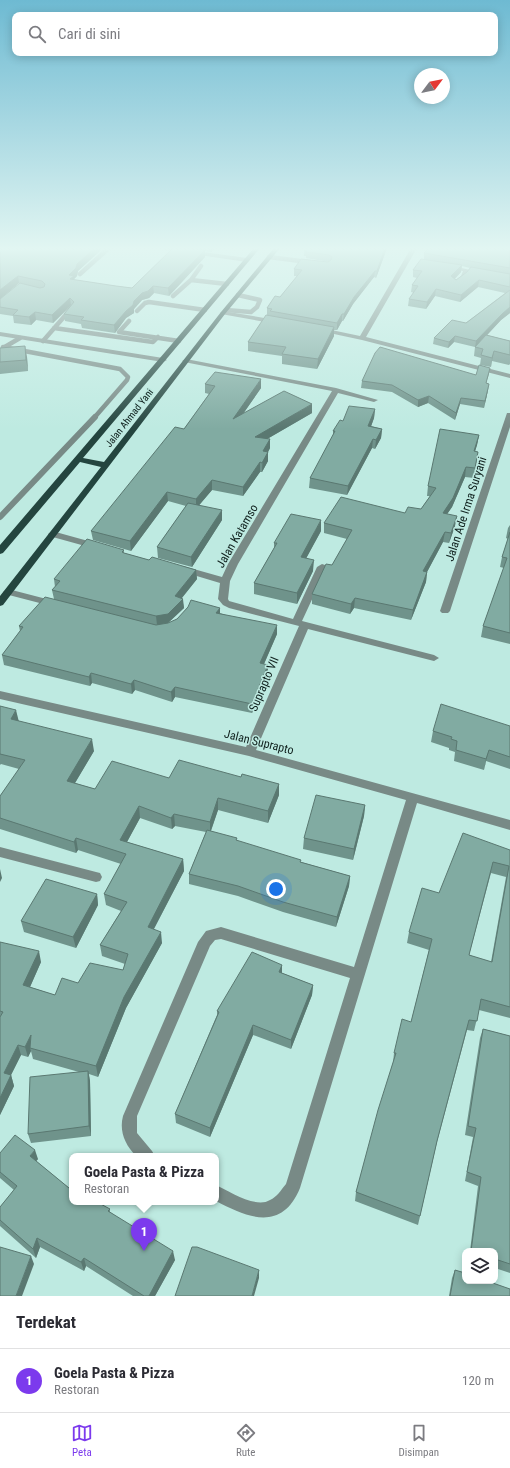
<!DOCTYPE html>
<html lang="id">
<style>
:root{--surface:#fff;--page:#f7f7f7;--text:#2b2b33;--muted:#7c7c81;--line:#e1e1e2;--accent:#7c3aed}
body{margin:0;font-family:"Roboto Condensed",sans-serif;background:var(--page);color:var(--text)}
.controls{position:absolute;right:12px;bottom:12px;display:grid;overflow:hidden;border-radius:8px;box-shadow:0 2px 10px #0003}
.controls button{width:36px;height:36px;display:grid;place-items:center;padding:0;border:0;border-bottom:1px solid var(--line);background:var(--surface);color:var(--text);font:20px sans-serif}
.compass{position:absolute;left:414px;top:68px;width:36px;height:36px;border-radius:50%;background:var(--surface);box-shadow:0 2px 10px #0003;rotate:58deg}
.you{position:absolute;left:276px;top:889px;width:14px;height:14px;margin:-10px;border:3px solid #fff;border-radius:50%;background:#1a73e8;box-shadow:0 0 0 6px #1a73e833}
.badge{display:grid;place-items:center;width:26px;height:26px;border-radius:50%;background:var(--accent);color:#fff;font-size:13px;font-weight:700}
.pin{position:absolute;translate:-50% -33px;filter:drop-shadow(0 1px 2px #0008)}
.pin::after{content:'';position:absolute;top:21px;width:14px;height:12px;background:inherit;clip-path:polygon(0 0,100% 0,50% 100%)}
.popup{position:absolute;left:69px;top:1153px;width:150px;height:52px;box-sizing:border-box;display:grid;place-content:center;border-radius:8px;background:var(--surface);filter:drop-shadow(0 1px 3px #0005);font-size:13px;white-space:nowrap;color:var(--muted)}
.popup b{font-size:15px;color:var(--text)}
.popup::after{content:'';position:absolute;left:50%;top:100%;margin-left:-8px;border:8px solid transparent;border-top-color:var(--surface)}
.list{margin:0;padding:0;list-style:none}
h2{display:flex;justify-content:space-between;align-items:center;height:52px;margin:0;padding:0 16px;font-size:17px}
h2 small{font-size:13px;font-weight:400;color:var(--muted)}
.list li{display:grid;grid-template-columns:26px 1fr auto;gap:12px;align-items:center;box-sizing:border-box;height:64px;padding:0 16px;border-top:1px solid var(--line)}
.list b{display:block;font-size:15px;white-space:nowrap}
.list p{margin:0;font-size:13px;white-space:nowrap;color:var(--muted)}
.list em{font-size:13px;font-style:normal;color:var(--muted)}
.icon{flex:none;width:22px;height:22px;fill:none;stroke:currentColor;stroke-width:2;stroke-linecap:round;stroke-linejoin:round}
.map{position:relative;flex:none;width:510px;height:1296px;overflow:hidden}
.search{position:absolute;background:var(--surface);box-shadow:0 2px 10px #0003;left:12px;right:12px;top:12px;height:44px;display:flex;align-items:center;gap:10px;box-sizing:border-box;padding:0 14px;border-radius:8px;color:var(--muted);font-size:15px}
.sheet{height:116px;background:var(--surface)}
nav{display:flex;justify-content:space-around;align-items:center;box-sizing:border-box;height:56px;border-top:1px solid var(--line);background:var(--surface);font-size:11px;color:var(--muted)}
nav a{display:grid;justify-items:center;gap:2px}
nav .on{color:var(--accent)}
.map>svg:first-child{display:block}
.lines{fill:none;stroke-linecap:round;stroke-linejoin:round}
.service-far1{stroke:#788a86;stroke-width:4.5}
.service{stroke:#788a86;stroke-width:6}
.minor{fill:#788a86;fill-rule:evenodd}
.primary{fill:#24453f;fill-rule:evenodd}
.wall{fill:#6f938b;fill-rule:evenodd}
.shaded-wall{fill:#5a7871}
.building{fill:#81aba2;stroke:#5a7871;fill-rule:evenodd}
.labels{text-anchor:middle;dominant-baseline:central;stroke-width:3;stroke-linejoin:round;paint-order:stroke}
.far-street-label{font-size:10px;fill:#0e1f1c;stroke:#beeae1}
.street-label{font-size:12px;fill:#0e1f1c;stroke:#beeae1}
</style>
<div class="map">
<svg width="510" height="1296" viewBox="0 0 510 1296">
<rect width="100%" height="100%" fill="#beeae1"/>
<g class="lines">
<path class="service-far1" d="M 269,257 L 308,262
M 80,274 L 109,248
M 191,280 L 201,266
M 173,296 L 191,280 L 227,284
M 226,310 L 251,312 L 257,307 L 260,300 L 238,295
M 137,311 L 145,303 L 149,302 L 205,310
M 129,321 L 119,332 L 179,341
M 54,328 L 153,342 L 158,337
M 43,341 L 70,310
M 3,347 L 120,369 L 128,377 L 127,380 L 94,418
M 3,348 L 20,338"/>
<path class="service" d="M 0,517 L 95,417"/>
<path class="minor" d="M 162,248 L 174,248 L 247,258 L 250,260 L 247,262 L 165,250 Z
M 411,248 L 417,248 L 366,337 L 510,374 L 510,378 L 362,340 L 320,331 L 319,330 L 322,328 L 360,336 Z
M 449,265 L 470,270 L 465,278 L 455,285 L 452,283 L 461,276 L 463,271 L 447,268 L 447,266 Z
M 223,311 L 276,320 L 279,322 L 276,324 L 221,314 L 220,313 Z
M 0,332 L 163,358 L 167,360 L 163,362 L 0,336 Z
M 186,359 L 336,388 L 378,400 L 374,402 L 338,393 L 238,564 L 230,581 L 228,599 L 229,601 L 293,619 L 317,567 L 322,564 L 325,565 L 327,567 L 302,621 L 434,655 L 439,658 L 434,661 L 308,629 L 256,750 L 510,820 L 510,830 L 417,803 L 300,1188 C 282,1232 248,1218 216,1201 L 216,1185 C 229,1191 256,1209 270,1200 C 277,1197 281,1190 286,1184 L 350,978 L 221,939 L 215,940 L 210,946 L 137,1116 L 137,1133 L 152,1151 L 155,1156 L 136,1156 C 125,1145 119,1131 123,1116 L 198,942 L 206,931 L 221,927 L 354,967 L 406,800 L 249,756 L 0,699 L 0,691 L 246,747 L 299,626 L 229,608 L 223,605 L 218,599 L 220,583 L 180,571 L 178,569 L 183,566 L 222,577 L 228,564 L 332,391 L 184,362 L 182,361 Z
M 507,413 L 510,413 L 510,427 L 450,611 L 448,613 L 442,613 L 440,611 Z
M 52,531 L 99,544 L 100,546 L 96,549 L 49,536 L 48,534 Z
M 8,589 L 58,602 L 60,604 L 55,607 L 5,594 L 3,592 Z
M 0,847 L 96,872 L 100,873 L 102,877 L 100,881 L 96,882 L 0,857 Z"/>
<path class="primary" d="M 254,248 L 260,248 L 83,458 L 104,462 L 221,312 L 274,248 L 280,248 L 225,314 L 3,605 L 0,606 L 0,596 L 101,467 L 80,462 L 3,553 L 0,554 L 0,545 Z"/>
</g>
<path class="wall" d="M 0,248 L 101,248 L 101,250 L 78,271 L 77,276 L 74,279 L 74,280 L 116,286 L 132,288 L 173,248 L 215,248 L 211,252 L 205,251 L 205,257 L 169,296 L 154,293 L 149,298 L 142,300 L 134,309 L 134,313 L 126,318 L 115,333 L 82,328 L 81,324 L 65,321 L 64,314 L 70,307 L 53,323 L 36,320 L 31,325 L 14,323 L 13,316 L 0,314 L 0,299 L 20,284 L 19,283 L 0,299 Z
M 306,248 L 387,248 L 376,278 L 374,277 L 353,304 L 343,321 L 342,321 L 337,330 L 334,330 L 334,336 L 317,369 L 282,364 L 282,356 L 248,351 L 248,342 L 267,315 L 267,308 L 280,297 L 297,276 L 294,276 L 294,269 L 329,262 L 306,258 L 306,256 L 304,256 L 304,250 Z
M 510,248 L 510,313 L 501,320 L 487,335 L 510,341 L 510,364 L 509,365 L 492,361 L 491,367 L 480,365 L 481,358 L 474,356 L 475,347 L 454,342 L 448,348 L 433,344 L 434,338 L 466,323 L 505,293 L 478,287 L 460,302 L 435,296 L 426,309 L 408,306 L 409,299 L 414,293 L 411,292 L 412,285 L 417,278 L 413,277 L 413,270 L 424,259 L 424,253 ZM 462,266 L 470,268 L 467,272 L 456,280 L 455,279 L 461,272 Z
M 0,348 L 27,357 L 28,371 L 0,374 Z
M 489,374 L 486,383 L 488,390 L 484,408 L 460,404 L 455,420 L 428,403 L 418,407 L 392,392 L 361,388 L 362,381 L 476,375 Z
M 205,384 L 261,388 L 243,414 L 312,413 L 267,439 L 270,439 L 270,448 L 268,452 L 268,461 L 262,472 L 260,472 L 243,496 L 212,490 L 199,505 L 222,520 L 192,567 L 158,558 L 157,547 L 186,506 L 168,501 L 131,551 L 93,540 L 91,531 L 184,429 L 209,394 L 205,393 Z
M 375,409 L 374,418 L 371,426 L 382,429 L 381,438 L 375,449 L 372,448 L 347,495 L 309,488 L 310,478 L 333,436 L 333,431 L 343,421 Z
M 479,435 L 477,445 L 475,451 L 478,452 L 474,478 L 465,477 L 452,507 L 447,514 L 455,526 L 449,543 L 443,542 L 427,572 L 426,582 L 411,620 L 354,608 L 350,614 L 312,604 L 312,594 L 332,565 L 347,539 L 324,533 L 324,523 L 405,513 L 421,509 L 430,496 L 427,496 L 428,486 Z
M 510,525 L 510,644 L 481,637 L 483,626 L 504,568 L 500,567 L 502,557 L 508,539 L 506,538 L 508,528 Z
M 321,531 L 306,558 L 313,571 L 297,604 L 254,594 L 254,583 L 274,548 L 274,543 Z
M 124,550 L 124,553 L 149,560 L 196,570 L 197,579 L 182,598 L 184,608 L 168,623 L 162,624 L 168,623 L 220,608 L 220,613 L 277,634 L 264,664 L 268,665 L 268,674 L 252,713 L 175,697 L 172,702 L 135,690 L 132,694 L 92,683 L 90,686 L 4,665 L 2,655 L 20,631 L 19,626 L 54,599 L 52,590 L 55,587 L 54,579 Z
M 0,706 L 19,721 L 94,751 L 75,783 L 95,789 L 169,778 L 241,777 L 279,784 L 279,795 L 268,823 L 218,810 L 211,831 L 237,841 L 301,862 L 350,876 L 349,886 L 336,927 L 283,912 L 238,896 L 189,884 L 189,874 L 206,832 L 175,826 L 172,829 L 140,818 L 127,842 L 183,859 L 184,871 L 154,929 L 162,943 L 126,1008 L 98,1077 L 89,1074 L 90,1081 L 91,1136 L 31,1143 L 28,1134 L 79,1072 L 33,1059 L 31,1051 L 28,1057 L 21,1055 L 11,1075 L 14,1086 L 0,1115 L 0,942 L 41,962 L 30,987 L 55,995 L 78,983 L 123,970 L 125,964 L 102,956 L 100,945 L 121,911 L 106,905 L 104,894 L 121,864 L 78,850 L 76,853 L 0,829 L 0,796 L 19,769 L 1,764 L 0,765 Z
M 510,726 L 510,769 L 486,761 L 484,770 L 454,761 L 455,752 L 449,750 L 449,748 L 431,742 L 433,731 Z
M 365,805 L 364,816 L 353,860 L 303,849 L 304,838 Z
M 510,850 L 510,1018 L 479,1010 L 474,1031 L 467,1030 L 437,1142 L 418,1225 L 355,1201 L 356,1192 L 393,1063 L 394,1053 L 411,1022 L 429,950 L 407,943 L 409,932 L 439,893 ZM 491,873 L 506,877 L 491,962 L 469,955 Z
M 97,894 L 98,905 L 76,948 L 24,932 L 21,921 Z
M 282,965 L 282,973 L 313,985 L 312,995 L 291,1049 L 253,1035 L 210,1137 L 176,1123 L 175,1114 L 217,1015 L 217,1011 Z
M 483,1029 L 510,1036 L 510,1273 L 495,1268 L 495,1251 L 470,1251 L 478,1186 L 465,1181 L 473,1137 L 465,1135 L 480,1038 Z
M 0,1153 L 38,1159 L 36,1161 L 69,1188 L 110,1209 L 110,1212 L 175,1260 L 155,1296 L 133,1296 L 86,1266 L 84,1271 L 40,1247 L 36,1258 L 0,1226 L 0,1207 L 14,1190 L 0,1178 Z
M 455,1270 L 510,1296 L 449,1296 L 452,1278 Z"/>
<path class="shaded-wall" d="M 95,248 L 101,248 L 101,250 L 78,271 L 77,276 L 74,279 L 75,284 L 70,283 L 69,275 L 77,264 Z
M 211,248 L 215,248 L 211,252 Z
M 385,248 L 387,248 L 376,278 L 377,271 Z
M 205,250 L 205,257 L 169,296 L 168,288 Z
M 462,265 L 461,272 L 450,283 L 451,276 Z
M 375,271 L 374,277 L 353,304 L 343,321 L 344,314 L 354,297 Z
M 18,276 L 19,283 L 0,299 L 0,290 Z
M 479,280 L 478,287 L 460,302 L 461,295 Z
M 153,286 L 154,293 L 149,298 L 142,300 L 134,309 L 134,313 L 126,318 L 115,333 L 114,325 L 134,301 L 142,293 Z
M 436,289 L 435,296 L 426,309 L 427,302 Z
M 70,298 L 71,305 L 53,323 L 52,315 Z
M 510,307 L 510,313 L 501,320 L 475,348 L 476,341 L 502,314 Z
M 35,312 L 36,320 L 31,325 L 29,317 Z
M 342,314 L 342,321 L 337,330 L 337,323 Z
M 334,327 L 334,336 L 317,369 L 318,359 Z
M 455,336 L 454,342 L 448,348 L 449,342 Z
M 25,346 L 27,357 L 28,371 L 26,360 Z
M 494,351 L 492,361 L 491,367 L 492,358 Z
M 261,379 L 261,388 L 233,428 L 233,419 Z
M 489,384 L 488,390 L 484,408 L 485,401 Z
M 429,396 L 428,403 L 418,407 L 418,400 Z
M 461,398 L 460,404 L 455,420 L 456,413 Z
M 312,404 L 312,413 L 255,446 L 255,437 Z
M 375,409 L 374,418 L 368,435 L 368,426 Z
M 382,429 L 381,438 L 375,449 L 376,440 Z
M 479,435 L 477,445 L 472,461 L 474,451 Z
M 270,439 L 270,448 L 268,452 L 268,461 L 262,472 L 263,451 Z
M 373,439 L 372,448 L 347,495 L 348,486 Z
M 260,462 L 260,472 L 243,496 L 243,487 Z
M 466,467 L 465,477 L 452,507 L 441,523 L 443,513 Z
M 212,480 L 212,490 L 196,509 L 196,499 Z
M 167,492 L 168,501 L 131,551 L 130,541 Z
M 222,510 L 222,520 L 192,567 L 191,557 Z
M 457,516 L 455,526 L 449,543 L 451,533 Z
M 321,520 L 321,531 L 301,568 L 301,557 Z
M 445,532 L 443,542 L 427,572 L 426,582 L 411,620 L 413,610 L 423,571 Z
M 314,560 L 313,571 L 297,604 L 297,593 Z
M 196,570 L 197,579 L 176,605 L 175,596 Z
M 355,598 L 354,608 L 350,614 L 351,604 Z
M 183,599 L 184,608 L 168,623 L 157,625 L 156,616 Z
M 220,608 L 220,618 L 216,613 Z
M 277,625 L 277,634 L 260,673 L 260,663 Z
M 268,665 L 268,674 L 252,713 L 252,704 Z
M 91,673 L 92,683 L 90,686 L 89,677 Z
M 134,680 L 135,690 L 132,694 L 131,684 Z
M 175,687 L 175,697 L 172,702 L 171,692 Z
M 16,710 L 19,722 L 11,719 Z
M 92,739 L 94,751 L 69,793 L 67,781 Z
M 489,750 L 486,761 L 484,770 L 486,759 Z
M 279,784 L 279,795 L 268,823 L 268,811 Z
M 218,798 L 218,810 L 210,833 L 210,822 Z
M 365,805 L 364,816 L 353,860 L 354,849 Z
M 139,806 L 140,818 L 122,851 L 120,840 Z
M 174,814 L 175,826 L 172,829 L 171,818 Z
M 76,838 L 78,850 L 76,853 L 74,842 Z
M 183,859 L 184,871 L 149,938 L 148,927 Z
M 0,869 L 2,878 L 0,882 Z
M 350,876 L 349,886 L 336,927 L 337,917 Z
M 97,894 L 98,905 L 76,948 L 73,937 Z
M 161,932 L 162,943 L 126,1008 L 98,1077 L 96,1066 L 124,997 Z
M 39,951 L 41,962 L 26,996 L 23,985 Z
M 282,965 L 282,975 L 279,972 Z
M 313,985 L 312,995 L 291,1049 L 291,1040 Z
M 253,1025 L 253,1035 L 210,1137 L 210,1128 Z
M 31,1035 L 30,1048 L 31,1051 L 28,1057 L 25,1047 Z
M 18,1045 L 21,1055 L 7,1083 L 4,1073 Z
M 88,1071 L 90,1081 L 91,1136 L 89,1126 Z
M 11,1075 L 14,1086 L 0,1115 L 0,1098 Z
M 35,1150 L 38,1159 L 33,1165 L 30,1156 Z
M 37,1238 L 40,1247 L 36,1258 L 33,1249 Z
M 173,1251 L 175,1260 L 155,1296 L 149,1296 Z
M 31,1256 L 34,1264 L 22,1296 L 16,1296 Z
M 84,1258 L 86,1266 L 84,1271 L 81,1262 Z
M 259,1270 L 259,1278 L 254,1296 L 252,1296 Z"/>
<path class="building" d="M 0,248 L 95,248 L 77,264 L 76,268 L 69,275 L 74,276 L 70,279 L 116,286 L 132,288 L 173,248 L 188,248 L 205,250 L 168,288 L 153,286 L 148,291 L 142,293 L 134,301 L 133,305 L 126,311 L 114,325 L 81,320 L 84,317 L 64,314 L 74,302 L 70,298 L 52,315 L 35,312 L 29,317 L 13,315 L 18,310 L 0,307 L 0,299 L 20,283 L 40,288 L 44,287 L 45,284 L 42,281 L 18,276 L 0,290 Z
M 306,248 L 385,248 L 377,271 L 375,271 L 354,297 L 344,314 L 342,314 L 337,323 L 270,311 L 272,309 L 267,308 L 275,296 L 280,297 L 302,270 L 294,269 L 301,259 L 328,262 L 331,260 L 332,257 L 329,255 L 306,252 L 307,250 L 304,250 Z
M 429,248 L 510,248 L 510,268 L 424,253 Z
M 421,259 L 462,265 L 451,276 L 456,280 L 467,272 L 471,267 L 510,274 L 510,287 L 479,280 L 461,295 L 436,289 L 427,302 L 409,299 L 418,286 L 412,285 L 422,271 L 413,270 Z
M 510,290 L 510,307 L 502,314 L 476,341 L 455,336 L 449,342 L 434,338 L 452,320 L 466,323 Z
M 266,315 L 334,327 L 318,359 L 282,354 L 286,347 L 248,342 Z
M 486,335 L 510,341 L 510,355 L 494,351 L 492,358 L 481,355 L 483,349 L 475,347 Z
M 25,346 L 26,360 L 0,362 L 0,348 Z
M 380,347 L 476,375 L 479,365 L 490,368 L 486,383 L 489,384 L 485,401 L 461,398 L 456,413 L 429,396 L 418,400 L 392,385 L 362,381 L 375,353 Z
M 215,372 L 261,379 L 233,419 L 284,391 L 312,404 L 255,437 L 270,439 L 263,451 L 268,452 L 262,463 L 260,462 L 243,487 L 212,480 L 196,499 L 167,492 L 130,541 L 91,531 L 175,427 L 184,429 L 215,386 L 205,384 Z
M 349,406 L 375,409 L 368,426 L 382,429 L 376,440 L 373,439 L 348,486 L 310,478 L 335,431 L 333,431 L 340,420 L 343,421 Z
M 440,429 L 479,435 L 474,451 L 478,452 L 475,468 L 466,467 L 453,498 L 443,513 L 457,516 L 451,533 L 445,532 L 423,571 L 427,572 L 413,610 L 355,598 L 351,604 L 312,594 L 326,564 L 332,565 L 352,530 L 324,523 L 341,497 L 405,513 L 408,507 L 421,509 L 436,488 L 428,486 Z
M 188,503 L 222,510 L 191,557 L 157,547 Z
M 291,514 L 321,520 L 301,557 L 314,560 L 297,593 L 254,583 L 277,543 L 274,543 Z
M 510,532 L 510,633 L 483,626 L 507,558 L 502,557 Z
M 87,539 L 124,550 L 122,552 L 124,553 L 149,560 L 152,557 L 196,570 L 175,596 L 183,599 L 168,614 L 156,616 L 52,590 L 60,581 L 54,579 Z
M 45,597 L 156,625 L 168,623 L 177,619 L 188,607 L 191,600 L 220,608 L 216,613 L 277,625 L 260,663 L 268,665 L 252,704 L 175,687 L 171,692 L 134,680 L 131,684 L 91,673 L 89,677 L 2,655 L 23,627 L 19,626 Z
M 441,704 L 510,726 L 510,757 L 489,750 L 486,759 L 456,750 L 457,741 L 451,739 L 452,737 L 433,731 Z
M 0,706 L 16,710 L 11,719 L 92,739 L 67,781 L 95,789 L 112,761 L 169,778 L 179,760 L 241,777 L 242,774 L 279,784 L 268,811 L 218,798 L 210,822 L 174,814 L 171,818 L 139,806 L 120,840 L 183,859 L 148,927 L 161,932 L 124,997 L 96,1066 L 30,1048 L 31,1035 L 25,1047 L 18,1045 L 4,1073 L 11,1075 L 0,1098 L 0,1017 L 3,1012 L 0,1011 L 0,942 L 39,951 L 23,985 L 55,995 L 62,978 L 78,983 L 90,963 L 123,970 L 128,954 L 100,945 L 127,902 L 104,894 L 126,854 L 76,838 L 74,842 L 0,818 L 0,796 L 25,760 L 0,754 Z
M 316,795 L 365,805 L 354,849 L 304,838 Z
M 207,830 L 237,838 L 236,840 L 301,860 L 300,862 L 350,876 L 337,917 L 283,902 L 238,886 L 189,874 Z
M 463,833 L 510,850 L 510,1007 L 481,999 L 477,1021 L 469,1020 L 437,1141 L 420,1216 L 356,1192 L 378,1110 L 396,1053 L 394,1053 L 402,1019 L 411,1022 L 432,939 L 409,932 L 422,888 L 439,893 ZM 493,862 L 509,866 L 492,962 L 469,955 Z
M 46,879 L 97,894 L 73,937 L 21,921 Z
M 252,952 L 282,965 L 279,972 L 313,985 L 291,1040 L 253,1025 L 210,1128 L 175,1114 L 219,1012 L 217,1011 Z
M 483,1029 L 510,1036 L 510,1264 L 495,1259 L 495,1251 L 471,1251 L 481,1177 L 467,1172 L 476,1128 L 468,1126 Z
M 88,1071 L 89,1126 L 28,1134 L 30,1077 Z
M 15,1135 L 35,1150 L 30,1156 L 69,1188 L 72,1189 L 72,1202 L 97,1202 L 110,1209 L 108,1211 L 173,1251 L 149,1296 L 144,1296 L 84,1258 L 81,1262 L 37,1238 L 33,1249 L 0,1220 L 0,1207 L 17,1186 L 0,1172 L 0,1153 Z
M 0,1247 L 31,1256 L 16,1296 L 0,1296 Z
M 192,1247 L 197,1247 L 259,1270 L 252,1296 L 175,1296 Z
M 455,1270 L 465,1273 L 465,1281 L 487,1281 L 510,1289 L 510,1296 L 450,1296 Z"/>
<linearGradient id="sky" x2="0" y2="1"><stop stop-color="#6ebad2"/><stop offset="0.58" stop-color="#e2f6f2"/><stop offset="1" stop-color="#e2f6f2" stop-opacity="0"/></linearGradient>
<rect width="510" height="429" fill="url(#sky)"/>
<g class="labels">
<g class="far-street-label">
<text transform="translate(129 418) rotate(-52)">Jalan Ahmad Yani</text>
</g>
<g class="street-label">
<text transform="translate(466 509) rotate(-72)">Jalan Ade Irma Suryani</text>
<text transform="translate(237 536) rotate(-60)">Jalan Katamso</text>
<text transform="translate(264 684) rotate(-67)">Suprapto VII</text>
<text transform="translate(259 742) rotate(14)">Jalan Suprapto</text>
</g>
</g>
</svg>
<div class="controls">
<button><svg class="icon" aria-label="layers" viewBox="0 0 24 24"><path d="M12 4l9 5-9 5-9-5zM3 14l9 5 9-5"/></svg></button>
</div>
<svg class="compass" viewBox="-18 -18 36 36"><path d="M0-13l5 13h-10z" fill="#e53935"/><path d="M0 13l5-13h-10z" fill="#7c7c81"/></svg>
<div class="you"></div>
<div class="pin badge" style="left:144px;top:1251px">1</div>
<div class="popup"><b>Goela Pasta &amp; Pizza</b>Restoran</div>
<div class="search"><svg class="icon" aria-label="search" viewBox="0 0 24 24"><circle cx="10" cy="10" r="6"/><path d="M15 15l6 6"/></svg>Cari di sini</div>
</div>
<section class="sheet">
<h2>Terdekat<small></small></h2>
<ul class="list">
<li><span class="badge">1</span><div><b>Goela Pasta &amp; Pizza</b><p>Restoran</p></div><em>120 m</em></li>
</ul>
</section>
<nav>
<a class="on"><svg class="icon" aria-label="map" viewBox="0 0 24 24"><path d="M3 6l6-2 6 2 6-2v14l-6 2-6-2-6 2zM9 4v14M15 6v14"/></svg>Peta</a>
<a><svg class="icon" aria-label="directions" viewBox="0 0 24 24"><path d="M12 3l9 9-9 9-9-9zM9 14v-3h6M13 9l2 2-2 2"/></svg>Rute</a>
<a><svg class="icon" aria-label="saved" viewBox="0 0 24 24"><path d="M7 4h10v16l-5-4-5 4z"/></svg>Disimpan</a>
</nav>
